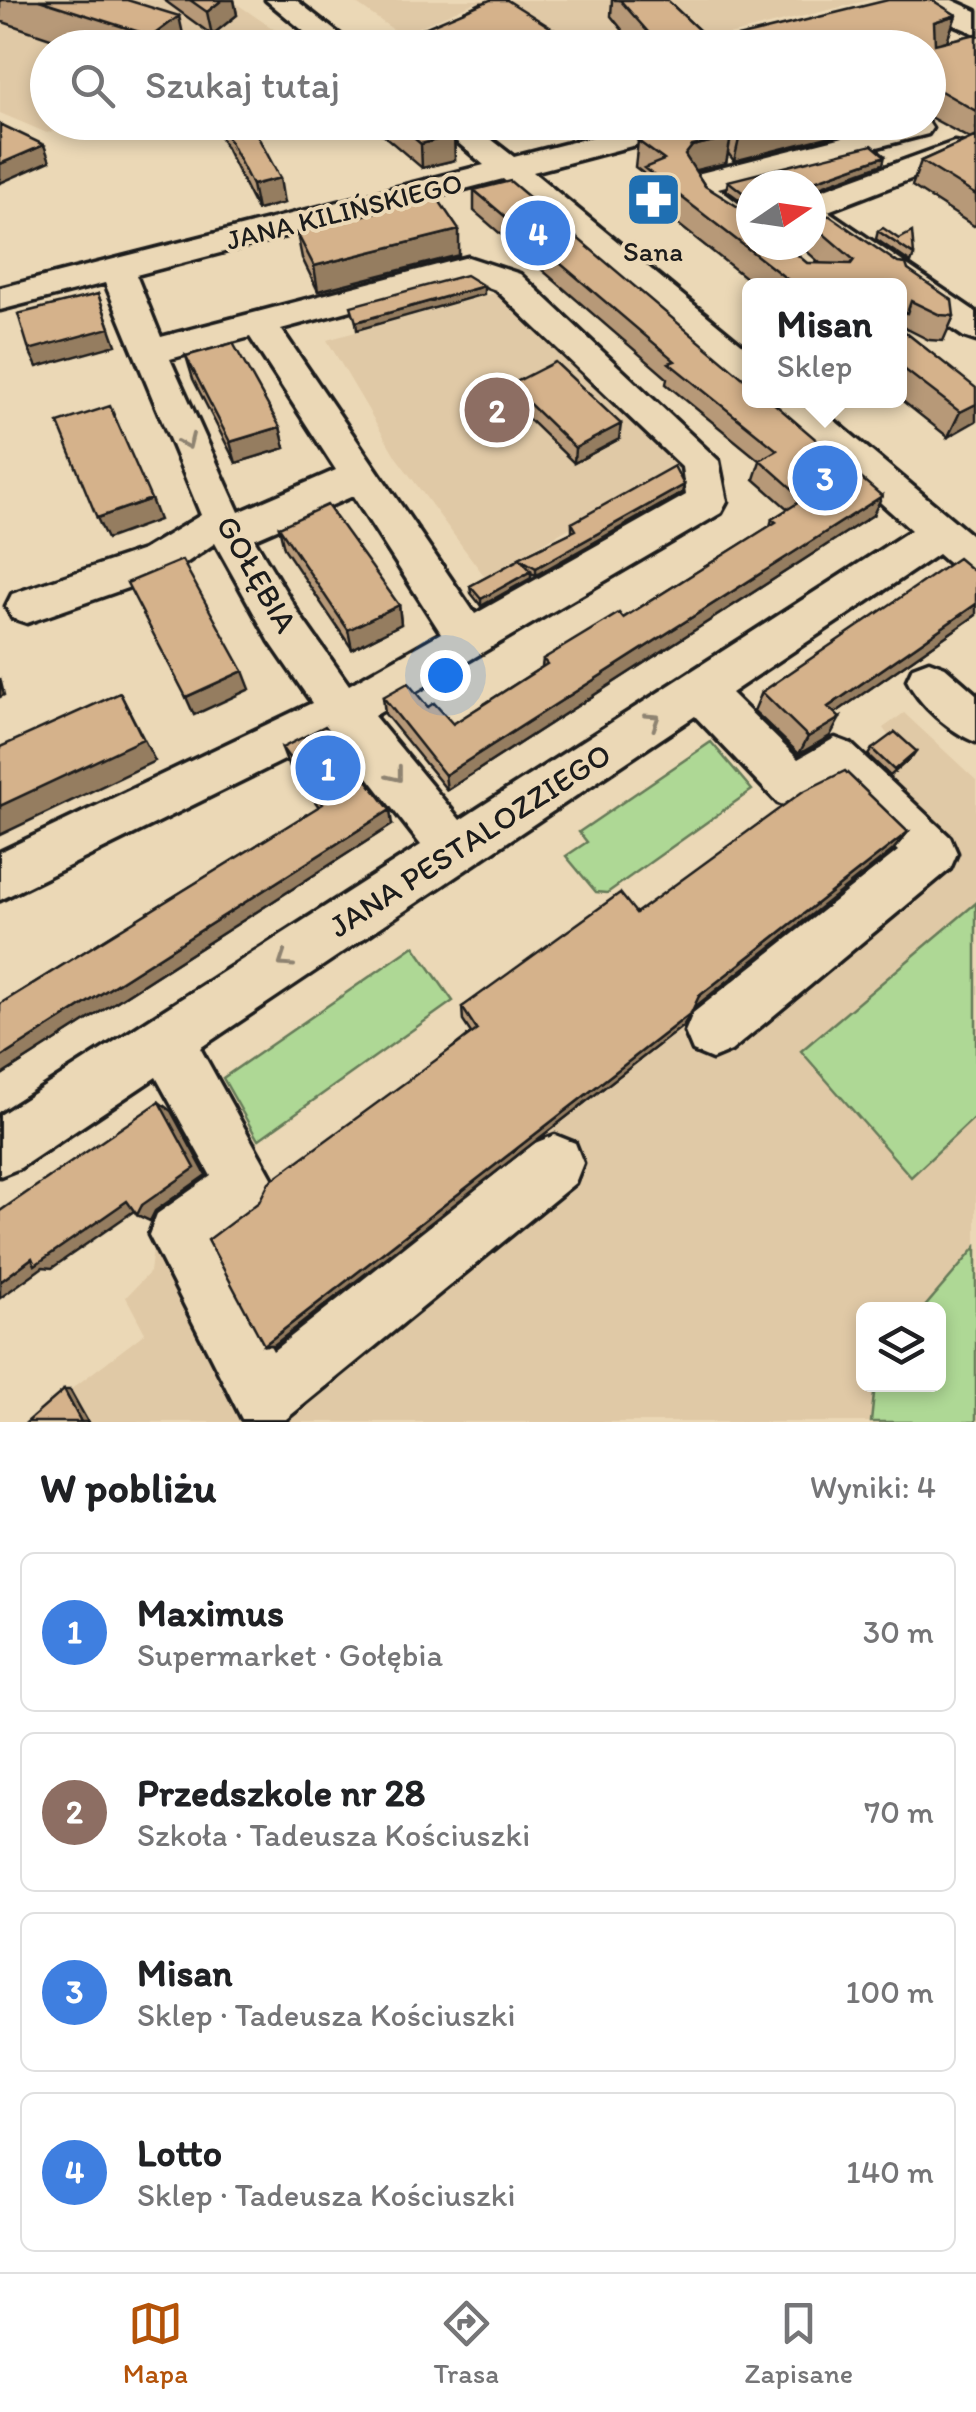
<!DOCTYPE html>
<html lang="pl">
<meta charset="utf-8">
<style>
:root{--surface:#fff;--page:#f6f6f6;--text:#202124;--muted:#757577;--line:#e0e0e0;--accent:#b45309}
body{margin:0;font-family:Itim,sans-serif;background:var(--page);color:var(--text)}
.controls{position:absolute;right:30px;bottom:30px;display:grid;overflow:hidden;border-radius:15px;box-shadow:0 5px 15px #0003}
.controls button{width:90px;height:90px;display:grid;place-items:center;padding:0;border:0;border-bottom:2px solid var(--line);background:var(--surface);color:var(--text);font:50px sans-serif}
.compass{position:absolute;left:736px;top:170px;width:90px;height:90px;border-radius:50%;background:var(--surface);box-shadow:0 5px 15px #0003;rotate:77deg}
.you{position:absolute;left:445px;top:675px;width:35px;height:35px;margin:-25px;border:8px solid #fff;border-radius:50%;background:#1a73e8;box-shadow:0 0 0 15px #1a73e833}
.badge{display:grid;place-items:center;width:65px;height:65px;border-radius:50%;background:var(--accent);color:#fff;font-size:32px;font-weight:700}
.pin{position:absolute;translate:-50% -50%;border:5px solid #fff;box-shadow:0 2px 10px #0006}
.popup{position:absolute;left:742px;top:278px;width:165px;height:130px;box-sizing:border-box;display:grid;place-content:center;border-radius:15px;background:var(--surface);filter:drop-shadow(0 2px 8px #0005);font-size:32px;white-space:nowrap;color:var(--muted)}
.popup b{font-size:38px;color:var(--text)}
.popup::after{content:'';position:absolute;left:50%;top:100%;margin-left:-20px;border:20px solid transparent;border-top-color:var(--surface)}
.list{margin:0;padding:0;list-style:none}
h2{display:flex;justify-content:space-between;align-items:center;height:130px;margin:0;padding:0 40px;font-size:42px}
h2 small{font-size:32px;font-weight:400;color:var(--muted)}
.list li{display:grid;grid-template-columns:65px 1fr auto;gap:30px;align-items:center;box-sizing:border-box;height:160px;margin:0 20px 20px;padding:0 20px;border:2px solid var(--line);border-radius:15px}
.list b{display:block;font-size:38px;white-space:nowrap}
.list p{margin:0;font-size:32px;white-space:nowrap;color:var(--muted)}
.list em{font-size:32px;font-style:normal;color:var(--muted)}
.icon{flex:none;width:55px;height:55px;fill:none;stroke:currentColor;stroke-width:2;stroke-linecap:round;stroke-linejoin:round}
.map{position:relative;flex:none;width:976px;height:1422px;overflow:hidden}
.search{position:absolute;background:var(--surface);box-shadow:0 5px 15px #0003;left:30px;right:30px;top:30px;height:110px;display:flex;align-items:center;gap:25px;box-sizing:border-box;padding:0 35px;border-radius:55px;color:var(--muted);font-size:38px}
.sheet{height:850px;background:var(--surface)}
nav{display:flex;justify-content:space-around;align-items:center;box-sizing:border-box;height:140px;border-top:2px solid var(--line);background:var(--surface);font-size:28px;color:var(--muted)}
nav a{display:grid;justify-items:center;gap:5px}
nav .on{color:var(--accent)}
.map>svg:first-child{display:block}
.built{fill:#e0c9a6;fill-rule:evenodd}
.green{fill:#aed895;stroke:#657a58;stroke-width:2.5}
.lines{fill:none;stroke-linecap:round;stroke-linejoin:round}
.minor-casing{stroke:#1c1c1c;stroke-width:7}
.major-casing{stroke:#1c1c1c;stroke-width:7}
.minor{fill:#ebd8b6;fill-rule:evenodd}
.major{fill:#ebd8b6;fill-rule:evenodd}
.wall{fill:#b79978;stroke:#1c1c1c;stroke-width:2.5}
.shaded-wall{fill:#957d61;stroke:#1c1c1c;stroke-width:2.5}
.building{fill:#d5b28b;stroke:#1c1c1c;stroke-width:2.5}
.oneway{stroke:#8e8371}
.labels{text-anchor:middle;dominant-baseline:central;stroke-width:8;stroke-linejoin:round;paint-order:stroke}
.far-street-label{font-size:28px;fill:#1c1c1c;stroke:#ebd8b6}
.far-poi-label{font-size:28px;fill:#1c1c1c;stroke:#ebd8b6}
.street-label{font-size:32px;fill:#1c1c1c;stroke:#ebd8b6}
</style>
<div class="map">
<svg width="976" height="1422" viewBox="0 0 976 1422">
<rect width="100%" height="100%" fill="#ebd8b6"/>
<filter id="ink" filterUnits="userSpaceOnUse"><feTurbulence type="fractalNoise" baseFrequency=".01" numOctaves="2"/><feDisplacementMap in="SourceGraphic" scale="20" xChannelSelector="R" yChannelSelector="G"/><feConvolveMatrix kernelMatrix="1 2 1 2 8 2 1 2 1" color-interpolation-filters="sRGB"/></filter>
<g filter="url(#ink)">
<path class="built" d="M 0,0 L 231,0 L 281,34 L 260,47 L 48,48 L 48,122 L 77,123 L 47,133 L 0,113 Z
M 351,0 L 869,0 L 676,48 L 490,47 L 494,14 L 476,2 L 401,35 Z
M 498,292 L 681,463 L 485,577 L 396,457 L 327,340 Z
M 783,691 L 835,743 L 870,754 L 890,738 L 883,728 L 904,713 L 976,780 L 976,1422 L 88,1422 L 70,1390 L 145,1333 L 126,1297 L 150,1272 L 155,1233 L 112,1150 L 172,1110 L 233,1222 L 817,792 L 744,717 ZM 864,1310 L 938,1310 L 938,1384 L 864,1384 Z"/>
<path class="green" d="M 711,742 L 752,790 L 607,893 L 596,892 L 566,856 L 587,842 L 579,832 Z
M 976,903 L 976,1116 L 911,1177 L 801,1051 Z
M 414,946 L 453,1001 L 258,1140 L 223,1078 Z
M 976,1247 L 976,1422 L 871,1422 L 875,1385 L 938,1384 L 938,1310 L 923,1309 Z"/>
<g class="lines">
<defs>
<path id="minor" d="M 266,0 L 296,0 L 357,48 L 324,48 Z
M 482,5 L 496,13 L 492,19 L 431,48 L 393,48 Z
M 78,122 L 115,122 L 90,136 L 79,133 L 75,127 Z
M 434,122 L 469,122 L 514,157 L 651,122 L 704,122 L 700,128 L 533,172 L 750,351 L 750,384 L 737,380 L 503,179 L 136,275 L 161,337 L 468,257 L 520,274 L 719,461 L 727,502 L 721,513 L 374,716 L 460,820 L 911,530 L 767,400 L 810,400 L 976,539 L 976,579 L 961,574 L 938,554 L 731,693 L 798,759 L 835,738 L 851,744 L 950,837 L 957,853 L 950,869 L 731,1051 L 712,1059 L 693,1051 L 685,1032 L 693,1013 L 898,851 L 833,787 L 795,809 L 778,803 L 695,716 L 200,1048 L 276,1185 L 267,1205 L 215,1244 L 273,1351 L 535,1143 L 555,1135 L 575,1143 L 583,1163 L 575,1183 L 286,1419 L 242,1419 L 149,1235 L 157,1214 L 211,1176 L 156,1077 L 20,1168 L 0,1176 L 0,1115 L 421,845 L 335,735 L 0,900 L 0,852 L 312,703 L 270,642 L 215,543 L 173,572 L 27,623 L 12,618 L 6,606 L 12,594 L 143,550 L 201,515 L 105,283 L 0,310 L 0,288 L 484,165 ZM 466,279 L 496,290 L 682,467 L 686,495 L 475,614 L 281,329 ZM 250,337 L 336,470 L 239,512 L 170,359 ZM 353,496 L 441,633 L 349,685 L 301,617 L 254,539 Z
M 903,122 L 928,122 L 932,128 L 928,134 L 718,188 L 751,213 L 751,239 C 728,233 692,206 684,183 L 689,176 Z
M 954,142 L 965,144 L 969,151 L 965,158 L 828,211 L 976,312 L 976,341 L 964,337 L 900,293 L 900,286 L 890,286 L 811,230 L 811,194 Z
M 929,661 L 945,667 L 976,694 L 976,742 C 950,732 919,705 907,680 L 913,667 Z"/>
<path id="major" d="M 909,0 L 952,0 L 976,11 L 976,34 L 913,7 Z"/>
</defs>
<use href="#minor" class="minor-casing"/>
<use href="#major" class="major-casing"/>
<use href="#minor" class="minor"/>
<use href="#major" class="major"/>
</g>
<path class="wall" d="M 0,0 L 127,0 L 186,48 L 80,48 L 0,21 Z
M 164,0 L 234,0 L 237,15 L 212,35 Z
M 612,0 L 667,0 L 718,48 L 637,48 L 611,16 Z
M 956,15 L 947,41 L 976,34 L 976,225 L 974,226 L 912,186 L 921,161 L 970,139 L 928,116 L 928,48 L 720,48 L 721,41 Z
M 424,28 L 583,48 L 425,48 Z
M 213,122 L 250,122 L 284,203 L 257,210 Z
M 360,122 L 437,122 L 454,135 L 455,160 L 422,168 L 375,128 L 371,131 Z
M 511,122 L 538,122 L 529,136 Z
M 725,122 L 886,122 L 734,161 L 728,153 L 726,163 L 695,171 L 705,186 L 807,263 L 820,263 L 804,249 L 804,245 L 811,245 L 811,214 L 908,270 L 954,316 L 943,341 L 929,340 L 901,326 L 900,328 L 973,387 L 948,437 L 900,399 L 900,286 L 756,286 L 640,194 L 643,173 L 635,167 L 638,141 L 723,132 Z
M 883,164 L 751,185 L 751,208 L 726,190 L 728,181 Z
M 474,190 L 873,515 L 447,790 L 385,714 L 383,697 L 428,707 L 453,724 L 542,667 L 543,659 L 623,618 L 770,526 L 772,519 L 788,509 L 754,479 L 760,461 L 666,384 L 667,378 L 474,211 Z
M 878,231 L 914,255 L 911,263 L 876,239 Z
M 297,233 L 459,255 L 318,291 L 302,258 Z
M 186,356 L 280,427 L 285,448 L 236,463 L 193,379 Z
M 510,385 L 619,439 L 574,463 L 509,400 Z
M 684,485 L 682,493 L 536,575 L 531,573 L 531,578 L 481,606 L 471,593 L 470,586 L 519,560 L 519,558 L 572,532 L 572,523 Z
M 279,527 L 399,605 L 401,624 L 352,649 L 284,548 Z
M 976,615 L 835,713 L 830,736 L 799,754 L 754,711 L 762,692 Z
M 282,748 L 392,825 L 0,1076 L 0,1004 L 319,807 L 288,764 Z
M 872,749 L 916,751 L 912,757 L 890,776 L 868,755 Z
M 908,832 L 892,851 L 694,1008 L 683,1026 L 274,1345 L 264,1345 L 259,1202 L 471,1033 L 463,1021 L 462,1007 L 636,913 Z"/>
<path class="shaded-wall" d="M 222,0 L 234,0 L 237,15 L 212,35 L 207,12 Z
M 956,15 L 947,41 L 925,48 L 934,22 Z
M 179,16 L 186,48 L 155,48 L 152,36 Z
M 530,122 L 538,122 L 529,136 Z
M 579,122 L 595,122 L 578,127 Z
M 790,122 L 886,122 L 734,161 L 740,135 Z
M 454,135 L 455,160 L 422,168 L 421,144 Z
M 731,137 L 726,163 L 688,172 L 685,155 L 692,146 Z
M 44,145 L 50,161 L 0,183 L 0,164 Z
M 885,156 L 883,164 L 811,190 L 811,185 L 803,185 Z
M 280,178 L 284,203 L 257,210 L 252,185 Z
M 459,230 L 459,255 L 318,291 L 314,266 Z
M 484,286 L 484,294 L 357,330 L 356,322 Z
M 98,294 L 116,345 L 37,367 L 29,350 Z
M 976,404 L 976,421 L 948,437 L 960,412 Z
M 621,424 L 619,439 L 574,463 L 575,448 Z
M 280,427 L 285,448 L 236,463 L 230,442 Z
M 684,485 L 682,493 L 536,575 L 536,568 Z
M 882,496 L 873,515 L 447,790 L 445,775 Z
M 151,499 L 159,520 L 107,539 L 97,518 Z
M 531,571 L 531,578 L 481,606 L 481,599 Z
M 976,604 L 976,615 L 818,725 L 828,707 Z
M 399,605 L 401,624 L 352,649 L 348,630 Z
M 243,671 L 250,689 L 194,715 L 186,697 Z
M 0,678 L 4,695 L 0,697 Z
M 120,693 L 155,761 L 0,835 L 0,806 Z
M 840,718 L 830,736 L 799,754 L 808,737 Z
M 390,810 L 392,825 L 0,1076 L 0,1058 Z
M 908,832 L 892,851 L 691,1010 L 699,996 Z
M 691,1013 L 683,1026 L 274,1345 L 264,1345 Z
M 159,1102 L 171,1111 L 206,1175 L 155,1211 L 150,1221 L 137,1215 Z
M 127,1201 L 141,1206 L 52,1268 L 43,1267 L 0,1298 L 0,1282 L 32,1258 Z
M 64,1390 L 70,1390 L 88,1422 L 81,1422 Z"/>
<path class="building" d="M 39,0 L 127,0 L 179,16 L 152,36 Z
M 190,0 L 222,0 L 207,12 Z
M 490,0 L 507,0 L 583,48 L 455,48 L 424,28 Z
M 620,0 L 667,0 L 718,48 L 662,48 Z
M 888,0 L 932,0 L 956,15 L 934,22 L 935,44 L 976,34 L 976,111 L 939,90 L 928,91 L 928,48 L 728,48 L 721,41 Z
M 220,122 L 250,122 L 280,178 L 252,185 Z
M 395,122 L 437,122 L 454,135 L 421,144 Z
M 729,122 L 790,122 L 740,135 Z
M 709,123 L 731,137 L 692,146 L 685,155 L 705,186 L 751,215 L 751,245 L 786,245 L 807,263 L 851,264 L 854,260 L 811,223 L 811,214 L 830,216 L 898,263 L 906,264 L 908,270 L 952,300 L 954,316 L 940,315 L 911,301 L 907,313 L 900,312 L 900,286 L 796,286 L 644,168 L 664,160 L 638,141 Z
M 0,124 L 44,145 L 0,164 Z
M 976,136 L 976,195 L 921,161 Z
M 872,145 L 885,156 L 803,185 L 751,185 L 751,199 L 728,181 Z
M 510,181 L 750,384 L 750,400 L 770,400 L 882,496 L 445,775 L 383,697 L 408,683 L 428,707 L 434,703 L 453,724 L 547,664 L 543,659 L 619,613 L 623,618 L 776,522 L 772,519 L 804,499 L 760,460 L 777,450 L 669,363 L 675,361 L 474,190 Z
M 436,196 L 459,230 L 314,266 L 297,233 Z
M 883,228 L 899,239 L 912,232 L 914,255 L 878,231 Z
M 466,275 L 484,286 L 356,322 L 351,306 Z
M 98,294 L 110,328 L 29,350 L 18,314 Z
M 900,328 L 976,388 L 976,404 L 960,412 L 900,366 Z
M 233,343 L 280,427 L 230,442 L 186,356 Z
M 555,362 L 621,424 L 575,448 L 510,385 Z
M 110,406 L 151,499 L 97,518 L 58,423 Z
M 674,466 L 684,485 L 536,568 L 519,558 L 576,530 L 572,523 Z
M 327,505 L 399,605 L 348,630 L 279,527 Z
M 958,558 L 976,573 L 976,604 L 828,707 L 840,718 L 808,737 L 762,692 Z
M 520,559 L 531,571 L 481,599 L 470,586 Z
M 182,560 L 243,671 L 186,697 L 127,583 Z
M 120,693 L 143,739 L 0,806 L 0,747 Z
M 325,726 L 390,810 L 0,1058 L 0,1004 L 323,804 L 282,748 Z
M 895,732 L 916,751 L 894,770 L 872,749 Z
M 845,771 L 908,832 L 699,996 L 691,1013 L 264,1345 L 208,1240 L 259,1202 L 269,1182 L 477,1030 L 462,1007 L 620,893 L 636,913 L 802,792 Z
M 159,1102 L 195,1168 L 142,1205 L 137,1215 L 127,1201 L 35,1265 L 32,1258 L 0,1282 L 0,1211 Z
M 64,1390 L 81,1422 L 27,1422 Z"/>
<defs><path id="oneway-chevron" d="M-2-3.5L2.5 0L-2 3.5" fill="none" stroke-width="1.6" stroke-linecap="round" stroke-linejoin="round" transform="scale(2.5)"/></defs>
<g class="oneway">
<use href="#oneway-chevron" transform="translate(187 442) rotate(66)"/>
<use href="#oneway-chevron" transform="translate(653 720) rotate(-33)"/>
<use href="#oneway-chevron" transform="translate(396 775) rotate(52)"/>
<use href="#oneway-chevron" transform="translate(285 961) rotate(146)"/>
</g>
</g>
<defs>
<symbol id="pharmacy-square" viewBox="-11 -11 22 22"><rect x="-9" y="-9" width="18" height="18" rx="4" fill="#1f6fb2" stroke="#ebd8b6"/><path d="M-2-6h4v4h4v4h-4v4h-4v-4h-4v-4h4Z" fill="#fff"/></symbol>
</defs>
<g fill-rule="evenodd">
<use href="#pharmacy-square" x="622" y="168" width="63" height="63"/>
</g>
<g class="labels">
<g class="far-street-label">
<text transform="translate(344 211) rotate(-14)">JANA KILIŃSKIEGO</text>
</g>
<g class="far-poi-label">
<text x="653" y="251">Sana</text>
</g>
<g class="street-label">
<text transform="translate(257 574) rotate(60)">GOŁĘBIA</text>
<text transform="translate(470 840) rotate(-33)">JANA PESTALOZZIEGO</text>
</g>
</g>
</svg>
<div class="controls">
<button><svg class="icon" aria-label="layers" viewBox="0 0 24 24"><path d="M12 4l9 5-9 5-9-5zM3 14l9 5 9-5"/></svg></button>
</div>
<svg class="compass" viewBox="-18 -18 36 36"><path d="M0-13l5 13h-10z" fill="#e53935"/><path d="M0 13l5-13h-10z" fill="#757577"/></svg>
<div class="you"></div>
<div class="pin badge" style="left:328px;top:768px;background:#3f7fe0">1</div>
<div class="pin badge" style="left:497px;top:410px;background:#8d6e63">2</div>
<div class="pin badge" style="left:825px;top:478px;background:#3f7fe0">3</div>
<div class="popup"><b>Misan</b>Sklep</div>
<div class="pin badge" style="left:538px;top:233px;background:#3f7fe0">4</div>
<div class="search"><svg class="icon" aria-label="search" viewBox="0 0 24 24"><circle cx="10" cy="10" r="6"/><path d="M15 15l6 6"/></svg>Szukaj tutaj</div>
</div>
<section class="sheet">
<h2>W pobliżu<small>Wyniki: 4</small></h2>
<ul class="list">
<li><span class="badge" style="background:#3f7fe0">1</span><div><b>Maximus</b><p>Supermarket · Gołębia</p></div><em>30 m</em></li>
<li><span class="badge" style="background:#8d6e63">2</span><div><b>Przedszkole nr 28</b><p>Szkoła · Tadeusza Kościuszki</p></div><em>70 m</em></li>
<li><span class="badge" style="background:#3f7fe0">3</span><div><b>Misan</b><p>Sklep · Tadeusza Kościuszki</p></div><em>100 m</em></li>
<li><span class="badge" style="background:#3f7fe0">4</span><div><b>Lotto</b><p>Sklep · Tadeusza Kościuszki</p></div><em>140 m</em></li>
</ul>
</section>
<nav>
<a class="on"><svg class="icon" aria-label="map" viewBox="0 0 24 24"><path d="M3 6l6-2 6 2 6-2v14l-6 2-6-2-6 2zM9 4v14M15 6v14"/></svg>Mapa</a>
<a><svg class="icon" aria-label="directions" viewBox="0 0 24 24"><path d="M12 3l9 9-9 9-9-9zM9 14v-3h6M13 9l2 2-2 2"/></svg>Trasa</a>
<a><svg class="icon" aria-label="saved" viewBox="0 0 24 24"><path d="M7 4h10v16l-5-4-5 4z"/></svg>Zapisane</a>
</nav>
